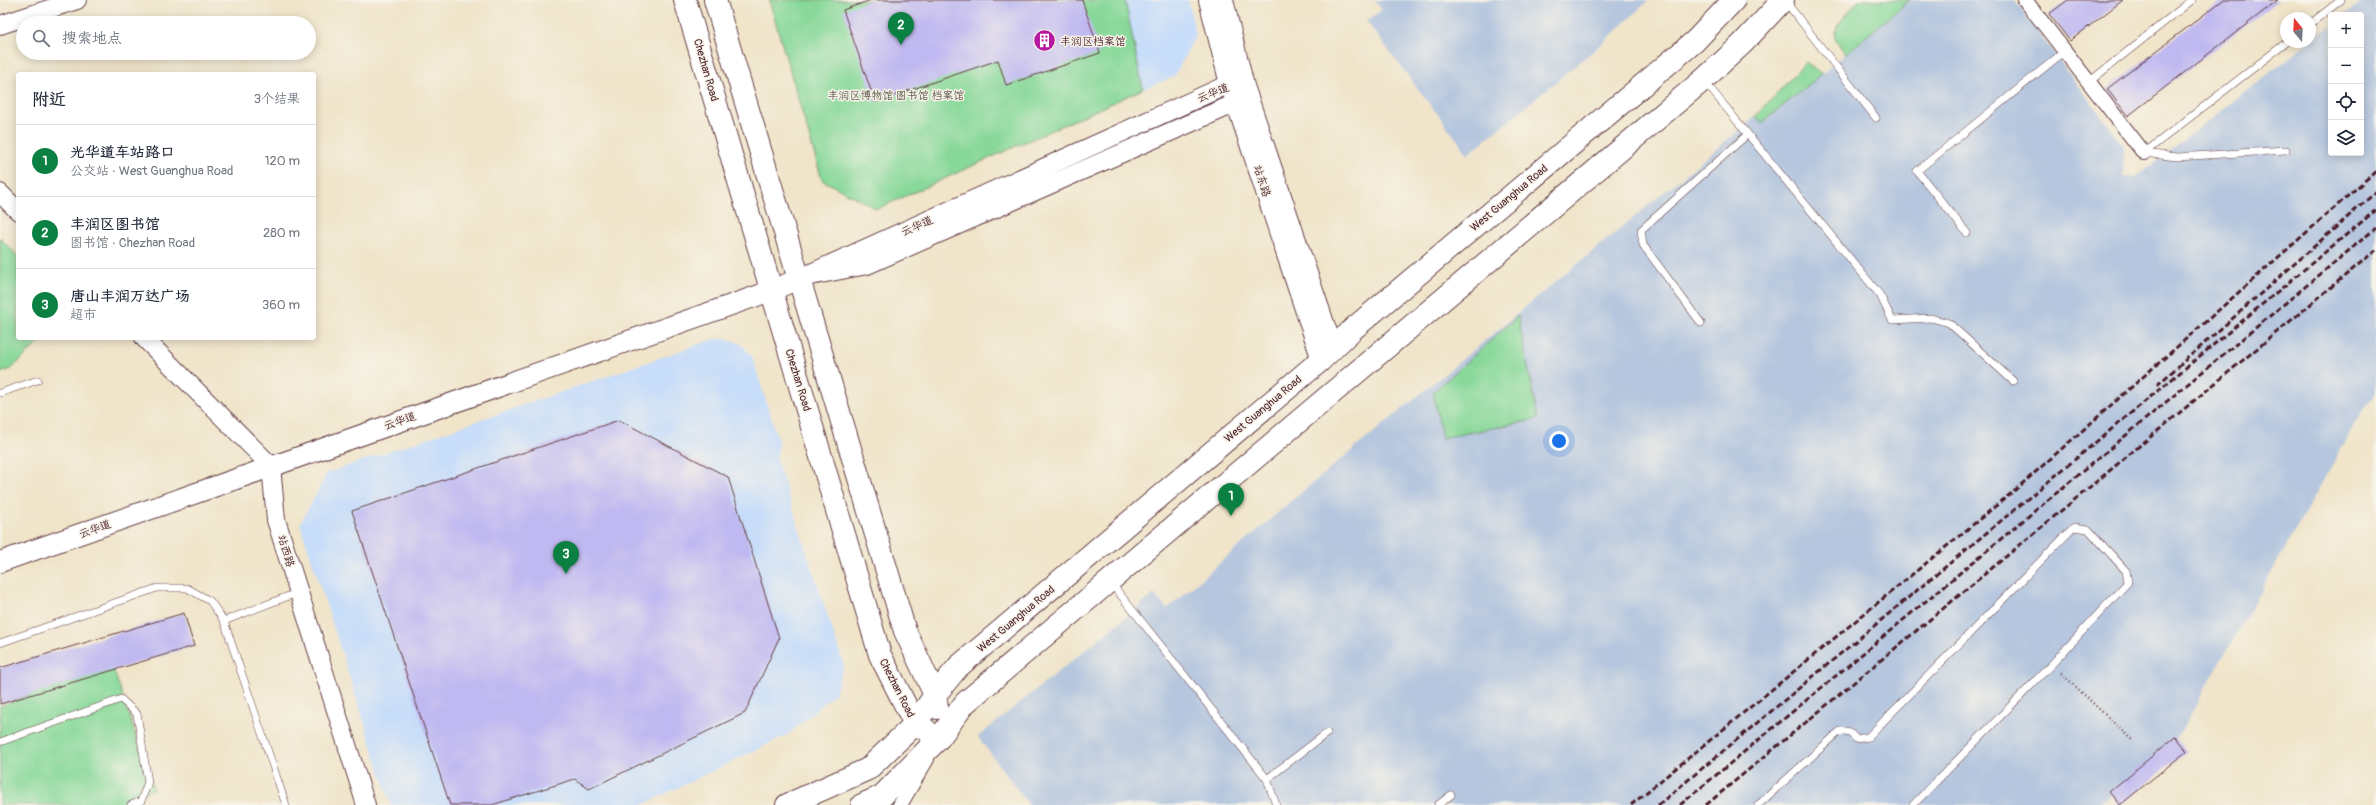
<!DOCTYPE html>
<html lang="zh">
<meta charset="utf-8">
<style>
:root{--surface:#fff;--page:#f6f6f7;--text:#1f2937;--muted:#747a83;--line:#e0e1e3;--accent:#0b8043}
body{margin:0;font-family:Pangolin,"LXGW WenKai TC",sans-serif;background:var(--page);color:var(--text)}
.controls{position:absolute;right:12px;top:12px;display:grid;overflow:hidden;border-radius:4px;box-shadow:0 2px 10px #0003}
.controls button{width:36px;height:36px;display:grid;place-items:center;padding:0;border:0;border-bottom:1px solid var(--line);background:var(--surface);color:var(--text);font:20px sans-serif}
.compass{position:absolute;left:2280px;top:12px;width:36px;height:36px;border-radius:50%;background:var(--surface);box-shadow:0 2px 10px #0003;rotate:342deg}
.you{position:absolute;left:1559px;top:441px;width:14px;height:14px;margin:-10px;border:3px solid #fff;border-radius:50%;background:#1a73e8;box-shadow:0 0 0 6px #1a73e833}
.badge{display:grid;place-items:center;width:26px;height:26px;border-radius:50%;background:var(--accent);color:#fff;font-size:13px;font-weight:700}
.pin{position:absolute;translate:-50% -33px;filter:drop-shadow(0 1px 2px #0008)}
.pin::after{content:'';position:absolute;top:21px;width:14px;height:12px;background:inherit;clip-path:polygon(0 0,100% 0,50% 100%)}
.list{margin:0;padding:0;list-style:none}
h2{display:flex;justify-content:space-between;align-items:center;height:52px;margin:0;padding:0 16px;font-size:17px}
h2 small{font-size:13px;font-weight:400;color:var(--muted)}
.list li{display:grid;grid-template-columns:26px 1fr auto;gap:12px;align-items:center;box-sizing:border-box;height:72px;padding:0 16px;border-top:1px solid var(--line)}
.list b{display:block;font-size:15px;white-space:nowrap}
.list p{margin:0;font-size:13px;white-space:nowrap;color:var(--muted)}
.list em{font-size:13px;font-style:normal;color:var(--muted)}
.icon{flex:none;width:22px;height:22px;fill:none;stroke:currentColor;stroke-width:2;stroke-linecap:round;stroke-linejoin:round}
.map{position:relative;flex:none;width:2376px;height:805px;overflow:hidden}
.search{position:absolute;background:var(--surface);box-shadow:0 2px 10px #0003;left:16px;top:16px;width:300px;height:44px;display:flex;align-items:center;gap:10px;box-sizing:border-box;padding:0 14px;border-radius:22px;color:var(--muted);font-size:15px}
.panel{position:absolute;background:var(--surface);box-shadow:0 2px 10px #0003;left:16px;top:72px;width:300px;height:268px;border-radius:4px}
.map>svg:first-child{display:block}
.built{fill:#c7ddf9}
.industrial{fill:#b5c6de}
.green{fill:#87d899;stroke:#687c62}
.building{fill:#c0b9f1}
.lines{fill:none;stroke-linecap:round;stroke-linejoin:round}
.service-casing{stroke:#633d43;stroke-width:8}
.minor-casing{stroke:#633d43;stroke-width:16}
.tertiary-casing{stroke:#633d43;stroke-width:20}
.secondary-casing{stroke:#633d43;stroke-width:22}
.primary-casing{stroke:#633d43;stroke-width:24}
.path{stroke:#633d43;stroke-width:2.5;stroke-dasharray:1 3;stroke-linecap:butt}
.service{stroke:#fff;stroke-width:7}
.minor{stroke:#fff;stroke-width:14}
.tertiary{stroke:#fff;stroke-width:18}
.secondary{stroke:#fff;stroke-width:20}
.primary{stroke:#fff;stroke-width:22}
.rail{stroke:#4a1f2b;stroke-width:3;stroke-dasharray:6 3;stroke-linecap:butt}
.labels{text-anchor:middle;dominant-baseline:central;stroke-width:3;stroke-linejoin:round;paint-order:stroke}
.poi-label{font-size:11px;fill:#4a1f2b;stroke:#f7f3e8;text-anchor:start}
.street-label{font-size:11px;fill:#4a1f2b;stroke:#f7f3e8}
.park-label{font-size:11px;fill:#5c564c;stroke:#f7f3e8}
</style>
<div class="map">
<svg width="2376" height="805" viewBox="0 0 2376 805">
<rect width="100%" height="100%" fill="#f7f3e8"/>
<filter id="ink" filterUnits="userSpaceOnUse"><feTurbulence type="fractalNoise" baseFrequency=".025" numOctaves="2"/><feDisplacementMap in="SourceGraphic" scale="8" xChannelSelector="R" yChannelSelector="G"/><feConvolveMatrix kernelMatrix="1 2 1 2 8 2 1 2 1" color-interpolation-filters="sRGB"/></filter>
<filter id="wash" filterUnits="userSpaceOnUse"><feTurbulence type="fractalNoise" baseFrequency=".012" numOctaves="4" result="noise"/><feDisplacementMap in="SourceGraphic" scale="16" xChannelSelector="R" yChannelSelector="G"/><feGaussianBlur stdDeviation="0.9" result="paint"/><feColorMatrix in="noise" values="0 0 0 0 0 0 0 0 0 0 0 0 0 0 0 0 0 1.4 0 .05"/><feComposite in="paint" operator="in"/></filter>
<g filter="url(#wash)">
<rect width="100%" height="100%" fill="#f0e4c9"/>
<path class="built" d="M 1125,0 L 1188,0 L 1196,35 L 1174,77 L 1143,89 Z
M 714,339 L 729,339 L 741,344 L 752,356 L 779,443 L 776,458 L 844,665 L 835,693 L 789,734 L 642,805 L 391,805 L 300,524 L 327,473 Z"/>
<path class="industrial" d="M 1374,0 L 1649,0 L 1604,42 L 1468,154 L 1366,21 L 1382,10 Z
M 1910,0 L 2014,0 L 2124,146 L 2123,176 L 2136,177 L 2331,25 L 2331,153 L 2361,153 L 2361,15 L 2344,15 L 2363,0 L 2376,0 L 2376,393 L 2366,405 L 2179,735 L 2099,805 L 1029,805 L 978,737 L 1154,594 L 1167,609 L 1297,496 L 1755,117 L 1763,123 Z"/>
<path class="green" d="M 769,0 L 1125,0 L 1143,89 L 877,209 L 822,180 Z
M 1858,0 L 1910,0 L 1845,54 L 1835,38 L 1837,26 Z
M 1806,62 L 1822,74 L 1762,123 L 1755,117 Z
M 0,238 L 18,256 L 18,338 L 44,338 L 11,369 L 0,373 Z
M 1518,316 L 1538,419 L 1442,438 L 1433,392 Z
M 112,665 L 154,789 L 118,805 L 0,805 L 0,706 Z"/>
<g id="blocks">
<path class="building" d="M 871,0 L 1082,0 L 1100,53 L 1006,85 L 998,60 L 875,102 L 843,10 Z
M 2068,0 L 2123,0 L 2070,41 L 2049,14 Z
M 2223,0 L 2278,0 L 2128,116 L 2107,89 Z
M 619,420 L 728,477 L 779,638 L 745,713 L 589,789 L 575,779 L 492,805 L 450,805 L 352,511 Z
M 184,613 L 194,646 L 0,704 L 0,668 Z
M 2175,737 L 2187,751 L 2120,805 L 2109,792 Z"/>
</g>
</g>
<g filter="url(#ink)">
<use href="#blocks" fill-opacity="0" stroke="#633d43" stroke-width="1"/>
<g class="lines">
<defs>
<path id="service" d="M 1786,2 L 1876,118
M 2310,24 L 2341,0
M 1705,82 L 1880,295 L 1892,320 L 1931,318 L 1949,323 L 2013,381
M 2089,82 L 2192,0
M 2144,153 L 2287,42
M 2144,153 L 2177,157 L 2286,150
M 1967,233 L 1917,171 L 2065,51
M 1701,323 L 1643,245 L 1641,230 L 1748,134
M 0,393 L 38,380
M 1111,583 L 1267,779 L 1276,805
M 224,621 L 286,805
M 0,643 L 157,588 L 187,588 L 210,601 L 224,621 L 299,592
M 0,742 L 121,699 L 137,714 L 148,782 L 141,801 L 131,805
M 1267,779 L 1327,733
M 1438,805 L 1451,795
M 1758,805 L 1840,731 L 1850,733 L 1856,739 L 1868,737 L 2074,527 L 2088,529 L 2126,571 L 2128,582 L 2052,664 L 1913,805"/>
<path id="minor" d="M 2025,0 L 2144,153
M 900,805 L 927,759"/>
<path id="tertiary" d="M 1208,0 L 1229,84 L 1321,360
M 1224,0 L 1245,86 L 1333,347
M 0,25 L 77,0
M 1229,84 L 1245,86 L 1236,103 L 867,265 L 800,278 Z
M 0,193 L 18,211
M 144,338 L 271,466 L 276,520 L 366,805"/>
<path id="secondary" d="M 0,562 L 771,291 L 800,278"/>
<path id="primary" d="M 685,0 L 880,655 L 915,724 L 926,730
M 715,0 L 905,631 L 935,695 L 937,708
M 787,805 L 868,769 L 915,724 L 935,695 L 958,667 L 1321,360 L 1353,329 L 1695,41 L 1734,0
M 862,805 L 882,796 L 940,737 L 965,703 L 1703,80 L 1742,44 L 1783,0"/>
</defs>
<use href="#service" class="service-casing"/>
<use href="#minor" class="minor-casing"/>
<use href="#tertiary" class="tertiary-casing"/>
<use href="#secondary" class="secondary-casing"/>
<use href="#primary" class="primary-casing"/>
<path class="path" d="M 2061,673 L 2133,741"/>
<use href="#service" class="service"/>
<use href="#minor" class="minor"/>
<use href="#tertiary" class="tertiary"/>
<use href="#secondary" class="secondary"/>
<use href="#primary" class="primary"/>
<path class="rail" d="M 2157,385 L 2376,192
M 1631,805 L 2014,491 L 2376,171
M 1658,805 L 2376,210
M 1680,805 L 2376,228
M 1706,805 L 2376,250"/>
</g>
</g>
<defs>
<symbol id="building-disc" viewBox="-11 -11 22 22"><circle r="9.5" fill="#b5179e" stroke="#f7f3e8"/><path d="M-4-6H4V6H1V3H-1V6H-4ZM-2.5-4.3h1.7v1.8h-1.7ZM.8-4.3h1.7v1.8H.8ZM-2.5-1h1.7V.8h-1.7ZM.8-1h1.7V.8H.8Z" fill="#fff"/></symbol>
</defs>
<g fill-rule="evenodd">
<use href="#building-disc" x="1032" y="28" width="25" height="25"/>
</g>
<g class="labels">
<g class="poi-label">
<text x="1060" y="41">丰润区档案馆</text>
</g>
<g class="street-label">
<text transform="translate(706 70) rotate(74)">Chezhan Road</text>
<text transform="translate(1213 93) rotate(-22)">云华道</text>
<text transform="translate(1262 181) rotate(72)">站东路</text>
<text transform="translate(1509 198) rotate(-40)">West Guanghua Road</text>
<text transform="translate(917 226) rotate(-24)">云华道</text>
<text transform="translate(798 380) rotate(73)">Chezhan Road</text>
<text transform="translate(1263 409) rotate(-40)">West Guanghua Road</text>
<text transform="translate(400 421) rotate(-19)">云华道</text>
<text transform="translate(95 529) rotate(-20)">云华道</text>
<text transform="translate(286 551) rotate(73)">站西路</text>
<text transform="translate(1016 619) rotate(-40)">West Guanghua Road</text>
<text transform="translate(897 688) rotate(63)">Chezhan Road</text>
</g>
<g class="park-label">
<text x="896" y="95">丰润区博物馆 图书馆 档案馆</text>
</g>
</g>
</svg>
<div class="controls">
<button>+</button>
<button>−</button>
<button><svg class="icon" aria-label="locate" viewBox="0 0 24 24"><circle cx="12" cy="12" r="6"/><path d="M12 2v4M12 18v4M2 12h4M18 12h4"/></svg></button>
<button><svg class="icon" aria-label="layers" viewBox="0 0 24 24"><path d="M12 4l9 5-9 5-9-5zM3 14l9 5 9-5"/></svg></button>
</div>
<svg class="compass" viewBox="-18 -18 36 36"><path d="M0-13l5 13h-10z" fill="#e53935"/><path d="M0 13l5-13h-10z" fill="#747a83"/></svg>
<div class="you"></div>
<div class="pin badge" style="left:1231px;top:516px">1</div>
<div class="pin badge" style="left:901px;top:45px">2</div>
<div class="pin badge" style="left:566px;top:574px">3</div>
<div class="search"><svg class="icon" aria-label="search" viewBox="0 0 24 24"><circle cx="10" cy="10" r="6"/><path d="M15 15l6 6"/></svg>搜索地点</div>
<section class="panel">
<h2>附近<small>3个结果</small></h2>
<ul class="list">
<li><span class="badge">1</span><div><b>光华道车站路口</b><p>公交站 · West Guanghua Road</p></div><em>120 m</em></li>
<li><span class="badge">2</span><div><b>丰润区图书馆</b><p>图书馆 · Chezhan Road</p></div><em>280 m</em></li>
<li><span class="badge">3</span><div><b>唐山丰润万达广场</b><p>超市</p></div><em>360 m</em></li>
</ul>
</section>
</div>
